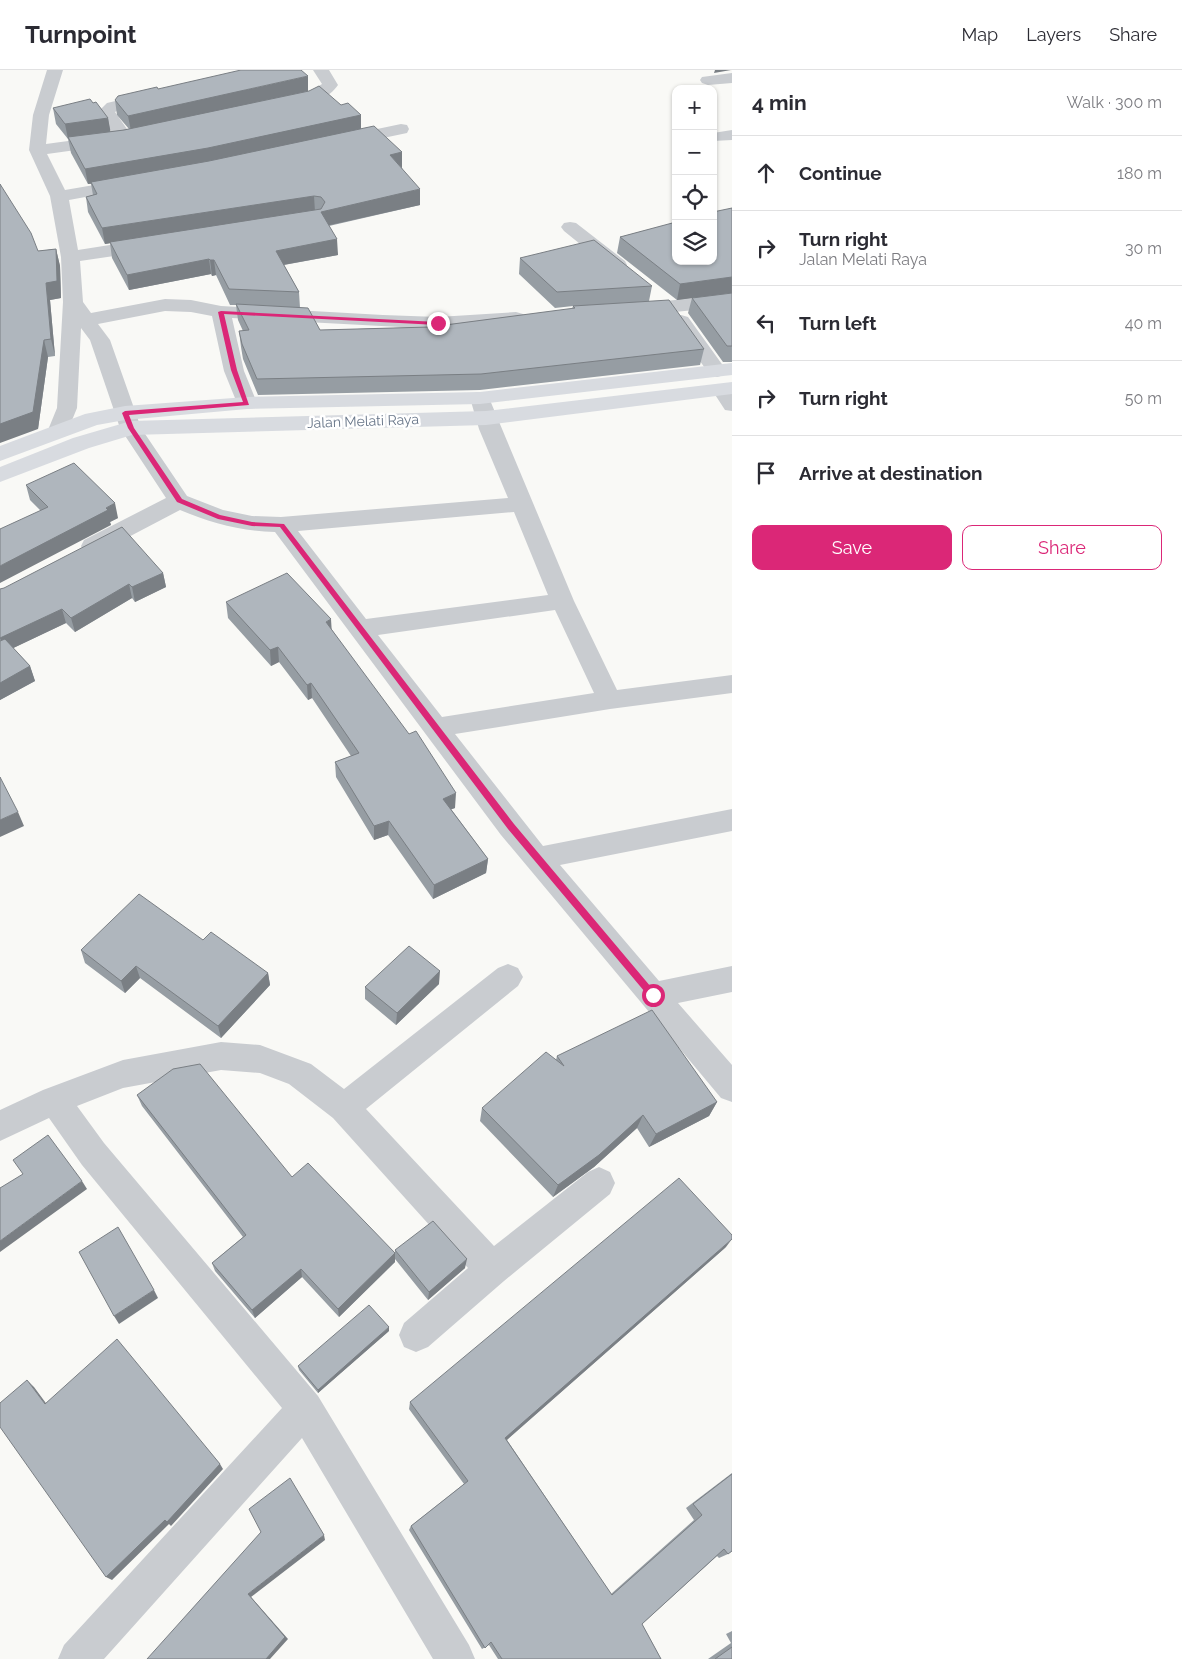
<!DOCTYPE html>
<meta charset="utf-8">
<style>
:root{--surface:#fff;--page:#f2f2f3;--text:#2b2b33;--muted:#7c7c81;--line:#e1e1e2;--accent:#db2777}
body{margin:0;font-family:Raleway,sans-serif;background:var(--page);color:var(--text)}
.controls{position:absolute;right:15px;top:15px;display:grid;overflow:hidden;border-radius:10px;box-shadow:0 1px 4px #0004}
.controls button{width:45px;height:45px;display:grid;place-items:center;padding:0;border:0;border-bottom:1px solid var(--line);background:var(--surface);color:var(--text);font:25px sans-serif}
.stop{position:absolute;width:15px;height:15px;margin:-11px;border:4px solid #db2777;border-radius:50%;background:#fff}
.stop.end{background:#db2777;border-color:#fff;box-shadow:0 1px 5px #0008}
.list{margin:0;padding:0;list-style:none}
h2{display:flex;justify-content:space-between;align-items:center;height:65px;margin:0;padding:0 20px;font-size:21px}
h2 small{font-size:16px;font-weight:400;color:var(--muted)}
.list li{display:grid;grid-template-columns:32px 1fr auto;gap:15px;align-items:center;box-sizing:border-box;height:75px;padding:0 20px;border-top:1px solid var(--line)}
.list b{display:block;font-size:19px;white-space:nowrap}
.list p{margin:0;font-size:16px;white-space:nowrap;color:var(--muted)}
.list em{font-size:16px;font-style:normal;color:var(--muted)}
.actions{display:flex;gap:10px;padding:15px 20px}
.actions a{flex:1;padding:11px 0;border:1px solid var(--accent);border-radius:10px;text-align:center;font-size:18px;color:var(--accent)}
.actions .main{background:var(--accent);color:#fff}
.icon{flex:none;width:28px;height:28px;fill:none;stroke:currentColor;stroke-width:2;stroke-linecap:round;stroke-linejoin:round}
.map{position:relative;flex:none;width:732px;height:1589px;overflow:hidden}
header{display:flex;align-items:center;gap:30px;box-sizing:border-box;height:70px;padding:0 25px;background:var(--surface);border-bottom:1px solid var(--line)}
header strong{font-size:24px}
nav{display:flex;gap:28px;margin-inline-start:auto;font-size:18px}
main{display:flex}
aside{flex:1;background:var(--surface)}
.map>svg:first-child{display:block}
.lines{fill:none;stroke-linecap:round;stroke-linejoin:round}
.street{fill:#c9ccd0;fill-rule:evenodd}
.secondary{fill:#d8dbe0;fill-rule:evenodd}
.wall{fill:#969da3}
.shaded-wall{fill:#7a7f84}
.building{fill:#afb6bd;stroke:#7a7f84}
.route{fill:#db2777}
.labels{text-anchor:middle;dominant-baseline:central;stroke-width:5;stroke-linejoin:round;paint-order:stroke}
.far-street-label{font-size:14px;fill:#677588;stroke:#fff}
</style>
<header>
<strong>Turnpoint</strong>
<nav><a>Map</a><a>Layers</a><a>Share</a></nav>
</header>
<main>
<div class="map">
<svg width="732" height="1589" viewBox="0 0 732 1589">
<rect width="100%" height="100%" fill="#f9f9f6"/>
<g class="lines">
<path class="street" d="M 47,0 L 63,0 L 49,45 L 46,74 L 105,66 L 111,67 L 113,71 L 111,75 L 105,76 L 47,84 L 65,120 L 129,109 L 135,110 L 138,114 L 135,118 L 129,119 L 69,130 L 78,180 L 148,169 L 154,171 L 157,175 L 154,179 L 148,181 L 80,191 L 83,232 L 91,243 L 165,229 L 191,230 L 221,236 L 383,245 L 438,247 L 516,242 L 523,244 L 526,248 L 523,252 L 516,254 L 438,259 L 232,248 L 244,301 L 257,333 L 254,338 L 247,339 L 240,338 L 237,333 L 224,301 L 212,246 L 191,242 L 165,241 L 98,254 L 110,270 L 141,358 L 187,426 L 223,440 L 252,446 L 281,447 L 508,428 L 479,359 L 470,328 L 473,323 L 480,322 L 487,323 L 574,531 L 617,620 L 732,605 L 732,623 L 610,639 L 455,664 L 543,776 L 732,739 L 732,761 L 560,795 L 659,911 L 732,896 L 732,922 L 678,933 L 732,995 L 732,1032 L 721,1028 L 501,765 L 275,462 C 241,461 211,453 180,440 L 100,482 L 92,484 L 84,482 L 81,476 L 84,470 L 166,428 L 120,358 L 90,270 L 81,258 L 77,338 L 66,365 L 59,367 L 52,365 L 48,360 L 57,338 L 63,232 L 61,187 L 50,126 L 29,80 L 33,45 ZM 514,442 L 548,525 L 366,549 L 298,461 ZM 555,540 L 594,623 L 442,647 L 378,565 Z
M 313,0 L 329,0 L 338,15 C 328,30 301,41 283,36 L 281,33 L 283,30 L 306,24 L 322,14 Z
M 732,3 L 732,13 L 708,15 L 702,13 L 700,10 L 702,7 Z
M 153,22 L 159,24 L 161,27 L 159,30 L 119,40 L 115,42 L 134,69 L 132,73 L 120,73 L 99,45 L 99,41 L 107,33 Z
M 401,54 L 407,55 L 409,59 L 407,63 L 345,76 L 339,75 L 337,71 L 339,67 Z
M 732,60 L 732,70 L 713,71 L 713,63 Z
M 570,152 L 576,153 L 625,191 L 627,195 L 625,199 L 618,201 L 611,199 L 564,161 L 561,157 L 564,153 Z
M 732,224 L 732,236 L 637,246 L 630,244 L 627,240 L 630,236 L 637,234 Z
M 681,245 L 688,247 L 724,297 L 727,301 L 724,305 L 717,307 L 710,305 L 671,251 L 674,247 Z
M 722,314 L 729,316 L 732,320 L 732,341 L 725,340 L 712,320 L 715,316 Z
M 508,894 L 518,898 L 523,907 L 518,916 L 366,1039 L 494,1176 L 588,1102 L 599,1097 L 610,1102 L 615,1113 L 610,1124 L 504,1211 L 428,1277 L 416,1282 L 404,1277 L 399,1265 L 404,1253 L 468,1198 L 333,1048 L 289,1014 L 260,1003 L 221,1000 L 123,1018 L 77,1036 L 104,1073 L 318,1326 L 469,1575 L 475,1589 L 433,1589 L 302,1368 L 104,1589 L 58,1589 L 64,1575 L 282,1338 L 82,1095 L 49,1048 L 0,1071 L 0,1040 L 43,1020 L 123,990 L 221,972 L 260,975 L 311,994 L 344,1019 L 498,898 Z"/>
<path class="secondary" d="M 732,293 L 732,305 L 480,334 L 247,339 L 125,350 L 97,355 L 0,391 L 0,376 L 85,344 L 125,336 L 247,327 L 480,322 Z
M 732,312 L 732,324 L 486,355 L 132,365 L 89,378 L 0,412 L 0,397 L 73,368 L 131,351 L 486,341 Z"/>
</g>
<path class="wall" d="M 158,19 L 308,21 L 361,45 L 361,59 L 402,82 L 402,98 L 420,135 L 329,156 L 338,185 L 284,195 L 299,222 L 300,238 L 320,260 L 430,257 L 572,239 L 573,236 L 555,238 L 519,204 L 520,188 L 652,216 L 649,231 L 704,279 L 700,295 L 480,320 L 258,325 L 243,289 L 241,277 L 239,261 L 243,261 L 238,250 L 236,235 L 230,235 L 216,205 L 212,206 L 211,204 L 129,220 L 112,188 L 110,173 L 105,174 L 88,142 L 86,127 L 93,125 L 91,114 L 88,114 L 71,83 L 68,69 L 56,54 L 53,38 L 108,48 L 110,62 L 129,59 L 117,45 L 115,30 Z
M 732,138 L 732,292 L 723,292 L 688,243 L 692,228 L 677,230 L 617,183 L 620,167 Z
M 56,179 L 60,196 L 61,228 L 50,230 L 55,286 L 48,287 L 38,359 L 38,181 Z
M 26,415 L 118,448 L 110,452 L 111,455 L 41,441 L 30,430 Z
M 163,503 L 166,517 L 135,532 L 132,528 L 75,562 L 66,553 L 13,578 L 30,596 L 35,611 L 0,630 L 0,519 Z
M 226,532 L 332,560 L 455,738 L 451,739 L 488,789 L 486,803 L 433,829 L 388,765 L 374,770 L 336,707 L 335,692 L 351,686 L 312,628 L 308,630 L 279,592 L 271,596 L 228,548 Z
M 203,870 L 268,903 L 270,915 L 221,968 L 140,908 L 125,923 L 85,893 L 81,880 Z
M 439,914 L 396,955 L 365,929 L 365,917 Z
M 557,986 L 717,1032 L 709,1046 L 649,1077 L 637,1058 L 594,1097 L 553,1127 L 480,1051 L 482,1038 L 556,990 Z
M 137,1025 L 292,1107 L 395,1183 L 395,1180 L 465,1198 L 428,1230 L 395,1189 L 395,1192 L 339,1247 L 302,1207 L 255,1248 L 215,1201 L 212,1193 L 243,1167 L 142,1036 Z
M 726,1177 L 507,1370 L 611,1524 L 694,1450 L 686,1438 L 732,1403 L 732,1481 L 728,1484 L 719,1488 L 717,1486 L 642,1554 L 661,1589 L 498,1589 L 489,1575 L 482,1579 L 409,1460 L 411,1456 L 464,1414 L 409,1339 L 410,1332 Z
M 389,1261 L 318,1323 L 299,1300 L 298,1296 Z
M 732,1561 L 732,1589 L 708,1589 L 731,1573 L 726,1564 Z"/>
<path class="shaded-wall" d="M 715,0 L 731,0 L 714,3 Z
M 308,6 L 308,21 L 131,61 L 128,46 Z
M 361,45 L 361,61 L 210,93 L 88,114 L 85,99 Z
M 108,48 L 111,64 L 68,69 L 65,54 Z
M 402,82 L 402,98 L 390,85 Z
M 420,119 L 420,135 L 321,157 L 321,142 Z
M 314,126 L 315,142 L 105,174 L 102,158 Z
M 337,169 L 338,185 L 277,196 L 276,181 Z
M 56,179 L 60,196 L 61,228 L 50,230 L 55,286 L 51,269 L 46,213 Z
M 209,189 L 211,204 L 129,220 L 127,205 Z
M 210,190 L 214,190 L 216,205 L 212,206 Z
M 732,207 L 732,223 L 677,230 L 680,214 Z
M 44,270 L 48,287 L 38,359 L 0,373 L 0,354 Z
M 115,433 L 118,448 L 110,452 L 111,455 L 0,513 L 0,496 Z
M 163,503 L 166,517 L 135,532 L 132,517 Z
M 129,514 L 132,528 L 75,562 L 71,548 Z
M 62,539 L 66,553 L 5,582 L 0,568 Z
M 331,549 L 332,565 L 326,552 Z
M 278,577 L 279,592 L 271,596 L 270,580 Z
M 30,596 L 35,611 L 0,630 L 0,613 Z
M 311,613 L 312,628 L 308,630 L 307,615 Z
M 456,723 L 455,738 L 441,743 L 443,729 Z
M 18,742 L 24,756 L 0,767 L 0,750 Z
M 389,751 L 388,765 L 374,770 L 374,756 Z
M 488,789 L 486,803 L 433,829 L 434,815 Z
M 136,896 L 140,908 L 125,923 L 121,911 Z
M 440,901 L 439,914 L 396,955 L 397,943 Z
M 268,903 L 270,915 L 221,968 L 218,956 Z
M 717,1032 L 709,1046 L 649,1077 L 656,1064 Z
M 643,1045 L 637,1058 L 594,1097 L 553,1127 L 558,1115 Z
M 82,1111 L 87,1119 L 0,1182 L 0,1171 Z
M 732,1169 L 726,1177 L 502,1374 L 505,1368 Z
M 395,1183 L 395,1192 L 339,1247 L 338,1239 Z
M 467,1189 L 465,1198 L 428,1230 L 429,1222 Z
M 301,1199 L 302,1207 L 255,1248 L 252,1240 Z
M 154,1220 L 158,1228 L 119,1254 L 114,1246 Z
M 389,1257 L 389,1261 L 318,1323 L 318,1320 Z
M 27,1310 L 34,1317 L 51,1340 L 45,1334 Z
M 220,1394 L 223,1399 L 171,1456 L 169,1454 L 112,1510 L 106,1507 Z
M 324,1465 L 325,1470 L 251,1527 L 288,1569 L 270,1589 L 266,1589 L 248,1524 Z"/>
<path class="building" d="M 241,0 L 301,0 L 308,6 L 128,46 L 115,30 L 118,26 L 157,17 L 158,19 Z
M 319,16 L 341,35 L 348,33 L 361,45 L 208,78 L 85,99 L 68,67 L 124,60 L 309,21 Z
M 90,29 L 93,33 L 96,32 L 108,48 L 65,54 L 53,38 Z
M 374,56 L 402,82 L 390,85 L 420,119 L 321,142 L 337,169 L 276,181 L 299,222 L 229,219 L 214,190 L 210,190 L 209,189 L 127,205 L 110,172 L 321,139 L 325,132 L 321,127 L 314,126 L 102,158 L 86,127 L 97,124 L 91,112 L 209,91 Z
M 0,114 L 31,163 L 38,181 L 56,179 L 57,211 L 46,213 L 51,269 L 44,270 L 33,342 L 0,354 Z
M 732,138 L 732,207 L 680,214 L 620,167 L 676,152 L 676,191 L 713,191 L 713,142 Z
M 594,170 L 652,216 L 557,222 L 520,188 Z
M 732,223 L 732,276 L 727,276 L 692,228 Z
M 669,230 L 704,279 L 481,304 L 257,309 L 242,274 L 239,261 L 249,260 L 236,234 L 308,238 L 320,260 L 430,257 L 575,238 L 573,236 Z
M 74,393 L 115,433 L 106,438 L 108,440 L 0,496 L 0,459 L 48,437 L 26,415 Z
M 122,457 L 163,503 L 132,517 L 129,514 L 71,548 L 62,539 L 0,568 L 0,519 L 4,518 Z
M 287,503 L 331,549 L 326,552 L 409,664 L 416,661 L 456,723 L 443,729 L 488,789 L 434,815 L 389,751 L 374,756 L 335,692 L 359,683 L 311,613 L 307,615 L 278,577 L 270,580 L 226,532 Z
M 5,569 L 30,596 L 0,613 L 0,571 Z
M 0,707 L 18,742 L 0,750 Z
M 139,824 L 203,870 L 211,862 L 268,903 L 218,956 L 136,896 L 121,911 L 81,880 Z
M 409,876 L 440,901 L 397,943 L 365,917 Z
M 652,940 L 717,1032 L 656,1064 L 643,1045 L 599,1085 L 558,1115 L 482,1038 L 546,982 L 564,996 L 557,986 Z
M 200,994 L 292,1107 L 308,1093 L 395,1183 L 338,1239 L 301,1199 L 252,1240 L 212,1193 L 246,1165 L 137,1025 L 173,999 Z
M 48,1065 L 82,1111 L 0,1171 L 0,1118 L 23,1104 L 13,1090 Z
M 679,1108 L 732,1165 L 732,1169 L 505,1368 L 612,1525 L 702,1445 L 693,1434 L 732,1404 L 732,1481 L 728,1484 L 724,1479 L 642,1554 L 661,1589 L 502,1589 L 491,1572 L 485,1578 L 411,1456 L 468,1411 L 410,1332 Z
M 433,1151 L 467,1189 L 429,1222 L 395,1180 Z
M 118,1157 L 154,1220 L 114,1246 L 79,1182 Z
M 369,1235 L 389,1257 L 318,1320 L 298,1296 Z
M 117,1269 L 220,1394 L 167,1452 L 165,1450 L 106,1507 L 0,1357 L 0,1333 L 27,1310 L 45,1334 Z
M 290,1408 L 324,1465 L 248,1524 L 285,1567 L 266,1589 L 147,1589 L 261,1462 L 249,1439 Z
M 732,1577 L 732,1589 L 715,1589 Z"/>
<path class="route" d="M 221,241 L 438,252 L 441,253 L 438,255 L 224,244 L 237,300 L 249,335 L 129,345 L 134,358 L 182,429 L 220,445 L 252,452 L 284,454 L 514,754 L 656,923 L 656,928 L 650,928 L 508,759 L 280,457 L 252,456 L 218,449 L 177,432 L 128,358 L 122,343 L 125,341 L 243,332 L 231,300 L 218,242 Z"/>
<g class="labels">
<g class="far-street-label">
<text transform="translate(363 351) rotate(-2)">Jalan Melati Raya</text>
</g>
</g>
</svg>
<div class="controls">
<button>+</button>
<button>−</button>
<button><svg class="icon" aria-label="locate" viewBox="0 0 24 24"><circle cx="12" cy="12" r="6"/><path d="M12 2v4M12 18v4M2 12h4M18 12h4"/></svg></button>
<button><svg class="icon" aria-label="layers" viewBox="0 0 24 24"><path d="M12 4l9 5-9 5-9-5zM3 14l9 5 9-5"/></svg></button>
</div>
<div class="stop" style="left:653px;top:925px"></div>
<div class="stop end" style="left:438px;top:253px"></div>
</div>
<aside>
<h2>4 min<small>Walk · 300 m</small></h2>
<ul class="list">
<li><svg class="icon" aria-label="ahead" viewBox="0 0 24 24"><path d="M12 20V5M6 11l6-6 6 6"/></svg><div><b>Continue</b></div><em>180 m</em></li>
<li><svg class="icon" aria-label="right" viewBox="0 0 24 24"><path d="M7 20v-9h11M14 6l5 5-5 5"/></svg><div><b>Turn right</b><p>Jalan Melati Raya</p></div><em>30 m</em></li>
<li><svg class="icon" aria-label="left" viewBox="0 0 24 24"><path d="M17 20v-9H6M10 6l-5 5 5 5"/></svg><div><b>Turn left</b></div><em>40 m</em></li>
<li><svg class="icon" aria-label="right" viewBox="0 0 24 24"><path d="M7 20v-9h11M14 6l5 5-5 5"/></svg><div><b>Turn right</b></div><em>50 m</em></li>
<li><svg class="icon" aria-label="arrive" viewBox="0 0 24 24"><path d="M6 21V4h12l-3 4 3 4H6"/></svg><div><b>Arrive at destination</b></div></li>
</ul>
<div class="actions"><a class="main">Save</a><a>Share</a></div>
</aside>
</main>
